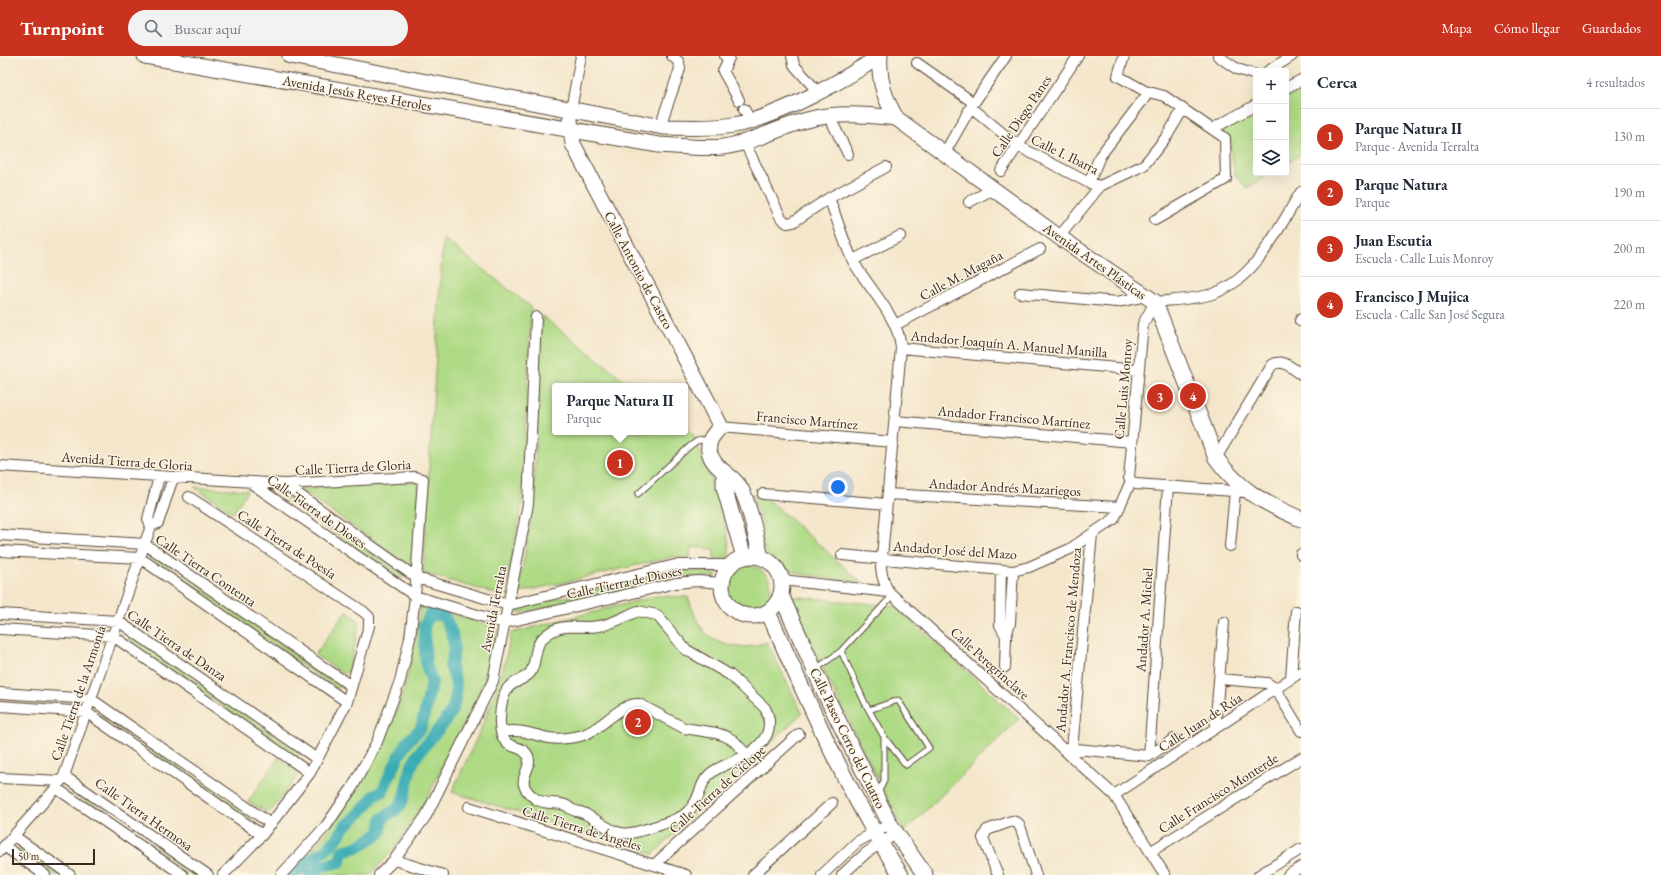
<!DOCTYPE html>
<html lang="es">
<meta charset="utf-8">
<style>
:root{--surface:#fff;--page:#f2f2f3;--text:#1f2937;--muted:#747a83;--line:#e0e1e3;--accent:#c8321e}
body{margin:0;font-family:"EB Garamond",serif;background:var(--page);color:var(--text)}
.controls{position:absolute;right:12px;top:12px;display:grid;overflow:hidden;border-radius:4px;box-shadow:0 4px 16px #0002}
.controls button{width:36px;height:36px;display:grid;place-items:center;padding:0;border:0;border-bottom:1px solid var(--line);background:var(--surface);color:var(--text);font:20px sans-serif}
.scale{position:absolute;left:12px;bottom:10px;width:83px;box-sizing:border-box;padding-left:4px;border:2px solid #3b2a1e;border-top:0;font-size:11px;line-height:14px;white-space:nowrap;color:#3b2a1e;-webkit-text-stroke:3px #fcf5e5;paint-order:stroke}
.you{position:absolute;left:838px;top:431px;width:14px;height:14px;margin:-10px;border:3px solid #fff;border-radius:50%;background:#1a73e8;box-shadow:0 0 0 6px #1a73e833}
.badge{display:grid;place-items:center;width:26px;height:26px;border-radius:50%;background:var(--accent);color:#fff;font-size:13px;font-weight:700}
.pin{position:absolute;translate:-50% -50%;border:2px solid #fff;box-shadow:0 1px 4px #0006}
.popup{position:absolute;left:552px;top:327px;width:136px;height:52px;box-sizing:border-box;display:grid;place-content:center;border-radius:4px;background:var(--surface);filter:drop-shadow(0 1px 3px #0005);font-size:13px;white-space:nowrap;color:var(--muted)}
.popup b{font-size:15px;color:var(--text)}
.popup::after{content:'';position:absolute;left:50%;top:100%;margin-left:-8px;border:8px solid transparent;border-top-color:var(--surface)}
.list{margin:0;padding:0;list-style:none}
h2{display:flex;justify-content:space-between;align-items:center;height:52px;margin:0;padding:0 16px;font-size:17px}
h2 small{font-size:13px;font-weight:400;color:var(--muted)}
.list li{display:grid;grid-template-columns:26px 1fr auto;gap:12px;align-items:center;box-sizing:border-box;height:56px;padding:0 16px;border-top:1px solid var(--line)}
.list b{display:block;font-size:15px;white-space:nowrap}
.list p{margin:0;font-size:13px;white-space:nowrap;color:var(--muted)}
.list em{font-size:13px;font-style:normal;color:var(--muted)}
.icon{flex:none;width:22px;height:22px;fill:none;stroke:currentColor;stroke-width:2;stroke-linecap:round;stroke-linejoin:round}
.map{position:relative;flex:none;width:1301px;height:819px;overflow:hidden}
header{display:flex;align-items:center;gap:24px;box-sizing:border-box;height:56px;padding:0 20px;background:var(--accent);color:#fff}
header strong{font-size:19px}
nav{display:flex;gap:22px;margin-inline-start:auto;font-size:14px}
.search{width:280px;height:36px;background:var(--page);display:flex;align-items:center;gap:10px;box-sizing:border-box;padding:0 14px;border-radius:22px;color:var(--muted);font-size:15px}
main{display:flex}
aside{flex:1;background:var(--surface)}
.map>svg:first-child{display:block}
.green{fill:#afda85;stroke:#758252}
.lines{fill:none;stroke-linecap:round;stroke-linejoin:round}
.canal{stroke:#39abb4;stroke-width:12}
.lane-casing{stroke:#574638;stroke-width:7}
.street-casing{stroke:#574638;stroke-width:12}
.secondary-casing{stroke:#574638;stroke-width:17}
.lane{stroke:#fff;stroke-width:5}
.street{stroke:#fff;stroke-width:10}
.secondary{stroke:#fff;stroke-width:15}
.labels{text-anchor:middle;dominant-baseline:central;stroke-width:3;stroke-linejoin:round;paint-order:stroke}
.street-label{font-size:14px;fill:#3b2a1e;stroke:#fcf5e5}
</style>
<header>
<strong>Turnpoint</strong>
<div class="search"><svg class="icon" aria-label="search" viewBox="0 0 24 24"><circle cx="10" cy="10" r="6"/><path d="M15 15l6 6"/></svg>Buscar aquí</div>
<nav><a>Mapa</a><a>Cómo llegar</a><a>Guardados</a></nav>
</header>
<main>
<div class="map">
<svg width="1301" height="819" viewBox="0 0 1301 819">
<rect width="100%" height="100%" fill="#fcf5e5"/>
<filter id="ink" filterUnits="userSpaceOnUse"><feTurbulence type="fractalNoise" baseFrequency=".025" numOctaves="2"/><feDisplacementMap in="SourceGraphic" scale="8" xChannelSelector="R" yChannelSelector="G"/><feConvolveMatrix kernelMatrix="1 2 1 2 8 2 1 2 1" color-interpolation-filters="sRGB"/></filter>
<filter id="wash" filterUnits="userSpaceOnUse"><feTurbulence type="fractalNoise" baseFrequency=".012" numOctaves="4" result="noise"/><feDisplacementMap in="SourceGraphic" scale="16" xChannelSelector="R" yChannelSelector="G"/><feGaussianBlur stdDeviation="0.9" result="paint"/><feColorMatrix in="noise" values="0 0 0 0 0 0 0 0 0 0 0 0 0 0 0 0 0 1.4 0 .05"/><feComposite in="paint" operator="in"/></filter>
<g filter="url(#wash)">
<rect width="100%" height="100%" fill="#f4e6cb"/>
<path class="green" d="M 1301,29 L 1301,98 L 1286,108 L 1286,37 Z
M 1256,53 L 1256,117 L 1271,117 L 1247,132 L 1235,119 L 1228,82 L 1220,71 Z
M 443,182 L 531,251 L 522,448 L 504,540 L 423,517 Z
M 542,260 L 632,330 L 555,330 L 555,376 L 685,376 L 685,371 L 693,378 C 702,402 736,481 728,502 L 714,503 L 714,493 L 691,491 L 690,501 L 672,501 L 518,537 L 533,450 Z
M 420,425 L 412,511 L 299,433 Z
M 194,431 L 248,434 L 233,457 Z
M 274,431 L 401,517 L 404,521 L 399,522 L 274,435 Z
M 752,437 L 772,447 L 861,526 C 836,522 780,522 766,497 C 762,490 762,478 761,470 C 759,459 755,448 752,437 Z
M 157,504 L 160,504 L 340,629 L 340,632 L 337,633 L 156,507 Z
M725 533a23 23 0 1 1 46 0a23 23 0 1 1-46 0Z
M 676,515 L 707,515 L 716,518 L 716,521 L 678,521 L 521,557 L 517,555 L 520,551 Z
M 657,540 L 688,541 C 692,553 696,565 704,575 C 719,593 747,594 767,586 L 802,657 L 653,798 L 452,736 C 476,683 501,636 511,577 Z
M 787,540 L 895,550 L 1019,663 L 904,776 Z
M 420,550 L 498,571 L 487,619 L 429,738 L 395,792 L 370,819 L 290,819 C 347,758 393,687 411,605 C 415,587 417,568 420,550 Z
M 346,555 L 359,565 L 359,569 L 349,614 L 344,618 L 315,599 Z
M 129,581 L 132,581 L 299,697 L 300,700 L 295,701 L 128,585 Z
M 101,658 L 252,761 L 253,764 L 251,765 L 102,661 Z
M 278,702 L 296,714 L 298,719 L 272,754 L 267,756 L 248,746 Z
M 70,732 L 73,732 L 198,819 L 192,819 L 71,735 Z
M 20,792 L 22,793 L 60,819 L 53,819 L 20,796 Z"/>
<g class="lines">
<path class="canal" d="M 293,819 L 306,806 L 325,795 L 338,781 L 344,771 L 360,757 L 374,740 L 382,736 L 398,702 L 408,685 L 421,672 L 432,626 L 426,609 L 424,571 L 430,558 L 444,560 C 454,578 457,591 450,610 C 470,653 437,670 416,701 C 407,715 408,734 401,748 C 398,754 387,759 382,763 L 380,777 L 357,791 L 342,795 L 340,806 L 323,810 L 310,819"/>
</g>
</g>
<g filter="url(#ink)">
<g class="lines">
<defs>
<path id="lane" d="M 638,438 L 690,390 L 697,385 L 708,383
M 841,595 L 865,647 L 884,681 L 906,709 L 929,692 L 898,644 L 869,654
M 816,613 L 841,595 L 893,539
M 878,737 L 884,725 L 884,682"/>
<path id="street" d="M 725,0 L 729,2 L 723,15 L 739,44
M 792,0 L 794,9 L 818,36
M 1124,0 L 1118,20 L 1145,35 L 1164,40 L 1225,82 L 1226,123 L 1155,164
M 1218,0 L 1237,13 L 1256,19
M 917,7 L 974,47
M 1268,15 L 1292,0
M 1286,32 L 1301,24
M 971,51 L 1018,90 L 1089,127 L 1100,130 L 1144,109 L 1167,80 L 1183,53
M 744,53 L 751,65
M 571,54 L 581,0
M 829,60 L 848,98
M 660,70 L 680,13 L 679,6 L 672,0
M 1212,73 L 1256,49
M 745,87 L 781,162 L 787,167 L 793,166 L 829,142 L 886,111
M 944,98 L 971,51 L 1006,0
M 1001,115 L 1078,0
M 1089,127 L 1100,100 L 1149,36
M 829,142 C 837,162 843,185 853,205 C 868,232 899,261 901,292 L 881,512 C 882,521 884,528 889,536 L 1114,739 L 1165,819
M 969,146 L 993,133
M 1059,181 L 1100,130
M 853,204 L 900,180
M 1020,237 L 1117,246 L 1146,240
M 1300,265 L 1301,263
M 895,269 L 1040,193
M 901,292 L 1138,314
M 895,365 L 1132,386
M 720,371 L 893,386
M 1216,402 L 1272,309 C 1283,302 1291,312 1301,318
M 0,410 L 284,428 L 415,421 L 423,423 L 415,540 L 410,582 L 400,625 L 377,686 L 352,732 L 326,770 L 281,819
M 1131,425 L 1129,422 L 1143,268 L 1155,246 C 1172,244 1200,243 1215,237 C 1257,221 1278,172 1301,136
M 1131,425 L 1136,428 L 1247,436
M 251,427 L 415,540 L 504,567 L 676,527 L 698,525 L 721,527
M 284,428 L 417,522 L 508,549 L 675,509 L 730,509
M 763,438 L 887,448
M 888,438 L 1120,451
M 189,441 L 364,556 L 369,561 L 369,570 L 347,646 L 310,717 L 262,779 L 223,819
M 151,470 L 158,467 L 173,422
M 0,479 L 145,488 L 351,630
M 1230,490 L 1235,435
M 0,495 L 140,502 L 347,646
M 842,499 L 1013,515 L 1029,511 L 1070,493 L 1114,463 L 1131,425
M 1301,499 L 1301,498
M 1001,514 L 1000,569 L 1006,580
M 782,524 L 889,536
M 638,555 L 657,559 L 685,593 L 730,619 L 765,652 C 781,684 747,700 723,710 C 693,723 707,740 685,758 C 678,764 642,775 631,777 C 614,780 601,766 587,759 C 583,756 578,756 573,754 C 570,753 568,750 565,749 C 556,746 545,749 536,743 C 510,725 534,715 528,700 C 524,691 514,692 508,688 C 495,678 500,645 507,633 C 513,625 524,624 530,617 C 537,608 533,590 544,581 C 562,564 578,574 599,570 C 613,568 625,560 638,555 Z
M 0,558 L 118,565 L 317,703
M 0,573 L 113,580 L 310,717
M 1005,611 L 1006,580 L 1010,567 L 1013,515
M 1291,622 L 1296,555
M 1219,623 L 1267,627 L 1275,632 L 1301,675
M 0,637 L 91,643 L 271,768
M 0,650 L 86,656 L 262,779
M 1215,672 L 1224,566
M 502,676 C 518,673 528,677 544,681 C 554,684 570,682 580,680 C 601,675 619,647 639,648 L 684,672 L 716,677 L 725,680 L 733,684 L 747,699
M 1066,692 L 1149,700 L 1174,683
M 1072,693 L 1092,478
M 1149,700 L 1168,430
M 64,720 L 208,819
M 0,722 L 61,725
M 56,732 L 183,819
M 1114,739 L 1301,616
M 469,751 L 686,819
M 14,780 L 70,819
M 4,790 L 45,819
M 0,795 L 56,732 L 64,720 L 151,470 L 148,463 L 159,421
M 1150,796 L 1301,702
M 394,804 L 443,819
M 654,809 L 799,678
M 379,819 L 394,804 L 426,760 L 493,625 L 528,448 L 536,261
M 753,819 L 832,747
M 822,819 L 857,786 L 890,768
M 842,819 L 866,797 L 897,777
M 998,819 L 983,782 L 987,774 L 1012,765 L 1018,767 L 1021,773 L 1036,819
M 1259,819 L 1301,793
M 1288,819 L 1301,811"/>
<path id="secondary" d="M 145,0 L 659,89 C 680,90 703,93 723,91 C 753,87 779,71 807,64 C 837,56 866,59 896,62
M 290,0 L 663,71 C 687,71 711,73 734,69 C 779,61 842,25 880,0
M 880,0 C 878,23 884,42 896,62 L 1059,181 L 1155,246 L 1216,402 C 1240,435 1264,447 1301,463
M 570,64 L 573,88 L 719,367 L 720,371 C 714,378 707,385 709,395 C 713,414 735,419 742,435 C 752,455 755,480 761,501
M 724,418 L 724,431 L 744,501
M722 530a30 30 0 1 1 60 0a30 30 0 1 1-60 0Z
M 781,539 L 828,644 L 890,768 L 925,819
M 768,556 C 808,645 847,737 901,819"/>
</defs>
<use href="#lane" class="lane-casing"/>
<use href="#street" class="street-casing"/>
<use href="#secondary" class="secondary-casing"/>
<use href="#lane" class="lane"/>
<use href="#street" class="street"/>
<use href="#secondary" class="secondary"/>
</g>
</g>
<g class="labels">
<g class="street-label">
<text transform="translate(357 37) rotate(10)">Avenida Jesús Reyes Heroles</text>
<text transform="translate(1021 60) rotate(-56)">Calle Diego Panes</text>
<text transform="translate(1065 98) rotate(26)">Calle I. Ibarra</text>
<text transform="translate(1095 205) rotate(35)">Avenida Artes Plásticas</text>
<text transform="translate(639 214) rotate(62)">Calle Antonio de Castro</text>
<text transform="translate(961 219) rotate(-28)">Calle M. Magaña</text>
<text transform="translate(1009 288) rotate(5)">Andador Joaquín A. Manuel Manilla</text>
<text transform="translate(1123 333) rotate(-85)">Calle Luis Monroy</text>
<text transform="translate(1014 361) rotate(5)">Andador Francisco Martínez</text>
<text transform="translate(807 364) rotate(5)">Francisco Martínez</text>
<text transform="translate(127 405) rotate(4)">Avenida Tierra de Gloria</text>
<text transform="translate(353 411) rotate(-3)">Calle Tierra de Gloria</text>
<text transform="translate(1005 431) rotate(3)">Andador Andrés Mazariegos</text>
<text transform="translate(317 455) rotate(35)">Calle Tierra de Dioses</text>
<text transform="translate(287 488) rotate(33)">Calle Tierra de Poesía</text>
<text transform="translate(955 494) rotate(4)">Andador José del Mazo</text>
<text transform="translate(206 514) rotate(34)">Calle Tierra Contenta</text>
<text transform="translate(624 526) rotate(-12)">Calle Tierra de Dioses</text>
<text transform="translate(493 553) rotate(-79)">Avenida Terralta</text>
<text transform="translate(1144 564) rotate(-86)">Andador A. Michel</text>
<text transform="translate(1068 584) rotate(-85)">Andador A. Francisco de Mendoza</text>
<text transform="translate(177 589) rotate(34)">Calle Tierra de Danza</text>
<text transform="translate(990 607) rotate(42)">Calle Peregrinclave</text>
<text transform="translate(78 637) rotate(-71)">Calle Tierra de la Armonía</text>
<text transform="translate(1200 666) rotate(-33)">Calle Juan de Rúa</text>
<text transform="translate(848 682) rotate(64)">Calle Paseo Cerro del Cuatro</text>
<text transform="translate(717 733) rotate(-42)">Calle Tierra de Cíclope</text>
<text transform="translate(1218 737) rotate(-32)">Calle Francisco Monterde</text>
<text transform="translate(144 758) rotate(35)">Calle Tierra Hermosa</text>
<text transform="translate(582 772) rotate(17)">Calle Tierra de Ángeles</text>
</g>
</g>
</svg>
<div class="controls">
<button>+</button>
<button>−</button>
<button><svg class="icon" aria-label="layers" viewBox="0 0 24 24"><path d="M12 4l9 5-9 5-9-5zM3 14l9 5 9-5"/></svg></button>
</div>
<div class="scale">50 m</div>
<div class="you"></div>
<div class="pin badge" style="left:620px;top:407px">1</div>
<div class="popup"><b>Parque Natura II</b>Parque</div>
<div class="pin badge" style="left:638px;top:666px">2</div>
<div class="pin badge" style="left:1160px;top:341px">3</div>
<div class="pin badge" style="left:1193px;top:340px">4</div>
</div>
<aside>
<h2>Cerca<small>4 resultados</small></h2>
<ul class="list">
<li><span class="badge">1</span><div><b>Parque Natura II</b><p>Parque · Avenida Terralta</p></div><em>130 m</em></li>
<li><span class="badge">2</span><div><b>Parque Natura</b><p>Parque</p></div><em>190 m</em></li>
<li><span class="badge">3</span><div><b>Juan Escutia</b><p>Escuela · Calle Luis Monroy</p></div><em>200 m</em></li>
<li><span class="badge">4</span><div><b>Francisco J Mujica</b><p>Escuela · Calle San José Segura</p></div><em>220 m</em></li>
</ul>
</aside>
</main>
